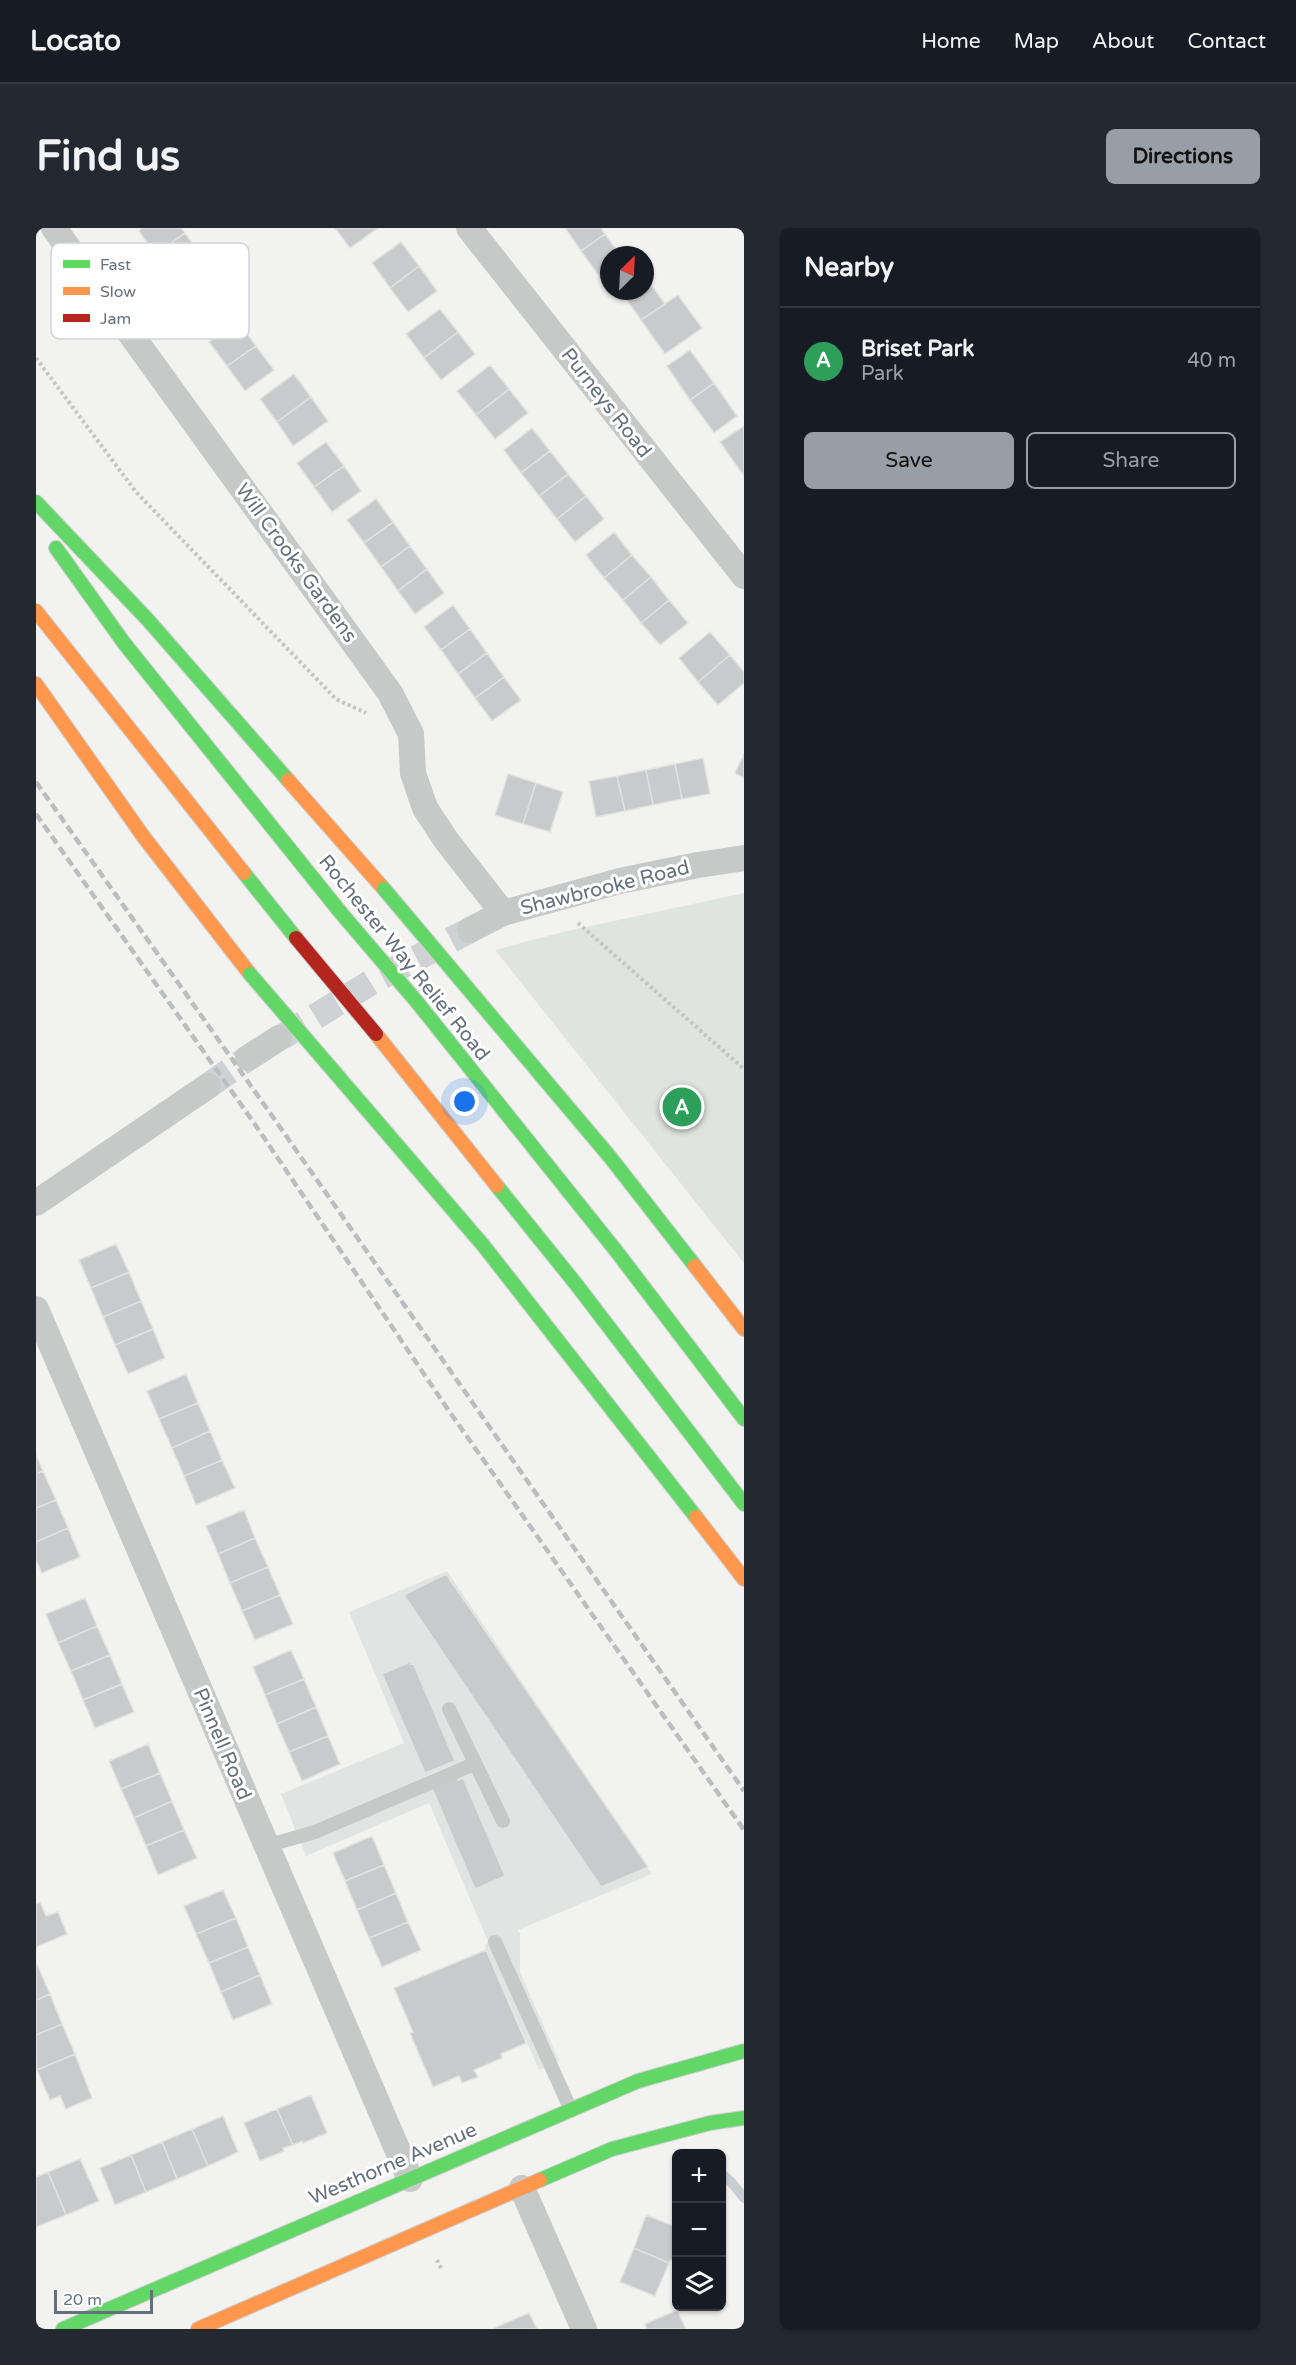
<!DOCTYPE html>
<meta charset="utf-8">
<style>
:root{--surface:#171b24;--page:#242831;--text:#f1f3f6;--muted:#9ea1a6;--line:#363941;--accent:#979ea6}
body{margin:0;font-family:"Varela Round",sans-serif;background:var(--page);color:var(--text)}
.controls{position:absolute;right:18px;bottom:18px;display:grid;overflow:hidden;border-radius:9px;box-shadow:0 2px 4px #0004}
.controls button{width:54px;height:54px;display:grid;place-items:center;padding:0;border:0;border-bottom:2px solid var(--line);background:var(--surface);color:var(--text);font:30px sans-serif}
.compass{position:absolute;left:564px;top:18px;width:54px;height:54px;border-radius:50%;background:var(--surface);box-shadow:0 2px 4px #0004;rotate:24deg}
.scale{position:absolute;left:18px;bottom:15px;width:99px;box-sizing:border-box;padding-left:6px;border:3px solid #66707d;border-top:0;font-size:16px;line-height:21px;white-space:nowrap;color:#66707d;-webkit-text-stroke:4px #fff;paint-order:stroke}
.you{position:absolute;left:429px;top:874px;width:21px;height:21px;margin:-15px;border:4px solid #fff;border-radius:50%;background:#1a73e8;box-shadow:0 0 0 9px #1a73e833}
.badge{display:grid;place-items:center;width:39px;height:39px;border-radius:50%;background:var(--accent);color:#fff;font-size:20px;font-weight:700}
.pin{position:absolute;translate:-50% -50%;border:3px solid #fff;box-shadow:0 2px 6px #0006}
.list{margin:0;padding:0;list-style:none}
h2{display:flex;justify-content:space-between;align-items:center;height:78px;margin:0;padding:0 24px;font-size:26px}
h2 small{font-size:20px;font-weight:400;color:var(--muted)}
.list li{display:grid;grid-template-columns:39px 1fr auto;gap:18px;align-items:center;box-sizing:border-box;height:108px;padding:0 24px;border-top:2px solid var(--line)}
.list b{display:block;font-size:22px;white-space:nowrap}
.list p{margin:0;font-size:20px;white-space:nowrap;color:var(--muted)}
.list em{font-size:20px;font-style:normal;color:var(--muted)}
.actions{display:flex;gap:12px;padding:18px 24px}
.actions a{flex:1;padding:14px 0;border:2px solid var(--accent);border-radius:9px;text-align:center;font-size:21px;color:var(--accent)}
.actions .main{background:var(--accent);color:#111}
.icon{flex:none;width:33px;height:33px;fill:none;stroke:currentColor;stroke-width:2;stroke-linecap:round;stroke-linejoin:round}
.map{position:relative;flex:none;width:708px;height:2101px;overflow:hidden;border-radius:9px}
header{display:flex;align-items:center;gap:36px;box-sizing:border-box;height:84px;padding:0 30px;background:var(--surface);border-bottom:2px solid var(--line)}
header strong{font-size:28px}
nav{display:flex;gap:33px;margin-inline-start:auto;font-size:21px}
.intro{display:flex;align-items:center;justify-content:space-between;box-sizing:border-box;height:144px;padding:0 36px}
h1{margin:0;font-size:42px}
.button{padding:15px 27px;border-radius:9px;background:var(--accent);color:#111;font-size:21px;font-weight:700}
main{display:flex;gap:36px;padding:0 36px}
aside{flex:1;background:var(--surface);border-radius:9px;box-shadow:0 2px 4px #0004}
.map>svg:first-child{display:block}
.built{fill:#e2e4e3}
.green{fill:#e0e4df}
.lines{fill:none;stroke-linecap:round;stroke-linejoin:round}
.stream{stroke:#c9ced2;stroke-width:10}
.building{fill:#c9cacb;stroke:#e2e2e0;stroke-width:1.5}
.street-tunnel{stroke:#cfd2d4;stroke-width:26;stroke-dasharray:26 13;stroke-linecap:butt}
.fast-casing{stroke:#cfcfcf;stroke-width:16}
.slow-casing{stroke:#cfcfcf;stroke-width:16}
.path{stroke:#c4c4c5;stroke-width:4;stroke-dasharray:3 3;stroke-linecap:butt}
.lane{stroke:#c7c8c8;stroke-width:14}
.street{stroke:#c7c8c8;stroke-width:26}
.fast{stroke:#63d668;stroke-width:14}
.slow{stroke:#ff974d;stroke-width:14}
.rail{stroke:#bcbdbf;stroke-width:4.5;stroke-dasharray:9 4.5;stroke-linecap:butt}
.fast-bridge-casing{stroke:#cfcfcf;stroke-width:16;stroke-linecap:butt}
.jam-bridge-casing{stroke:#cfcfcf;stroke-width:16;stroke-linecap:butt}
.fast-bridge{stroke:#63d668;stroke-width:14}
.jam-bridge{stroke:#b3261e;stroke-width:14}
.labels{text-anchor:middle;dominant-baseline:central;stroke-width:6;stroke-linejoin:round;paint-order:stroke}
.street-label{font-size:20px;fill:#66707d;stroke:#fff}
.key{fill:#fff;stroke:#d1d4d8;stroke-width:1.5}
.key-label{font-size:16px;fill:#66707d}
</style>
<header>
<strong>Locato</strong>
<nav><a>Home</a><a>Map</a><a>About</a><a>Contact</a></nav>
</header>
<div class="intro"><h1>Find us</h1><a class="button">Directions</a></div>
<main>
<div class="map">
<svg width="708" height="2101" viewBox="0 0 708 2101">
<rect width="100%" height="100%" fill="#f2f2f1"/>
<path class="built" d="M 411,1343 L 616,1646 L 482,1702 L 484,1705 L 484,1744 L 523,1833 L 503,1842 L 449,1718 L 452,1713 L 393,1575 L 270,1628 L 245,1566 L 368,1515 L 313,1384 Z"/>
<path class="green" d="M 708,665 L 708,1035 L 459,722 L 527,704 Z"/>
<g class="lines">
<path class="stream" d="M 686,1946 L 696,1955 L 708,1970"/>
</g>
<path class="building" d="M 106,0 L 145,0 L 149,5 L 119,26 L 103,3 Z
M 299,0 L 342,0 L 314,20 Z
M 529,0 L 565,0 L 569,6 L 545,23 Z
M 149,5 L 166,29 L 136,50 L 119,26 Z
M 569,6 L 584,27 L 573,27 L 573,53 L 569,56 L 545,23 Z
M 365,14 L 383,38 L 354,60 L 336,35 Z
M 383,38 L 401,63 L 372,84 L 354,60 Z
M 609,48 L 629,76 L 605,92 L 584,63 L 609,63 Z
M 642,67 L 666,100 L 629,126 L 605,92 Z
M 404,81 L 422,104 L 388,130 L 370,106 Z
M 202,93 L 220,118 L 191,138 L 173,114 Z
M 422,104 L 439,126 L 405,152 L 388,130 Z
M 220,118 L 238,142 L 209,163 L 191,138 Z
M 654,122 L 678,155 L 654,172 L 631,138 Z
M 454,137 L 473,161 L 440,187 L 421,163 Z
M 258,146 L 275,169 L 241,194 L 224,171 Z
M 678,155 L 701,188 L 678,205 L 654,172 Z
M 473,161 L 492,185 L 459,211 L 440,187 Z
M 275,169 L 292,193 L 257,218 L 241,194 Z
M 708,198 L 708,248 L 684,214 Z
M 496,200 L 514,223 L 485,245 L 468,222 Z
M 290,214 L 308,238 L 278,259 L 261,235 Z
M 514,223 L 532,246 L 503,268 L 485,245 Z
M 308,238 L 325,263 L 296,284 L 278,259 Z
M 532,246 L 550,268 L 521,291 L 503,268 Z
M 550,268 L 568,291 L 539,314 L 521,291 Z
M 340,271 L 357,294 L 328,315 L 311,292 Z
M 357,294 L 374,318 L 345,339 L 328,315 Z
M 578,304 L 596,327 L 568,350 L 550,327 Z
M 374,318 L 391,341 L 362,363 L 345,339 Z
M 596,327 L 615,349 L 587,372 L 568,350 Z
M 391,341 L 408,365 L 379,386 L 362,363 Z
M 615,349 L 633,372 L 605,395 L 587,372 Z
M 633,372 L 652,395 L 624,417 L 605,395 Z
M 417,377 L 434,401 L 405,422 L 388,399 Z
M 434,401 L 451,425 L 422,446 L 405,422 Z
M 674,404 L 694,427 L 662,454 L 643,430 Z
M 451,425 L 468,449 L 439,470 L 422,446 Z
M 694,427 L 708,444 L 708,455 L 682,477 L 662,454 Z
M 468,449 L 485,472 L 456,493 L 439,470 Z
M 708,526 L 708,550 L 699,545 Z
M 667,530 L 674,566 L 646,571 L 639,536 Z
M 639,536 L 646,571 L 617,577 L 610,542 Z
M 610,542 L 617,577 L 589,583 L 581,548 Z
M 472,546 L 500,555 L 487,596 L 459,587 Z
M 581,548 L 589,583 L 560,589 L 553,553 Z
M 500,555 L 527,564 L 514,604 L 487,596 Z
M 80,1016 L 93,1044 L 55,1060 L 43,1032 Z
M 93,1044 L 105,1073 L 67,1089 L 55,1060 Z
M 105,1073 L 117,1101 L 79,1117 L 67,1089 Z
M 117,1101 L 129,1130 L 92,1146 L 79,1117 Z
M 150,1146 L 162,1175 L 123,1191 L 111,1163 Z
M 162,1175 L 174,1203 L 136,1220 L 123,1191 Z
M 174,1203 L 186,1232 L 148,1248 L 136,1220 Z
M 0,1227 L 7,1243 L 0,1246 Z
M 186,1232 L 199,1260 L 160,1277 L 148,1248 Z
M 7,1243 L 20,1272 L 0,1280 L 0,1246 Z
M 20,1272 L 32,1300 L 0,1314 L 0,1280 Z
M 208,1282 L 219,1310 L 182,1326 L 170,1298 Z
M 32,1300 L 44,1329 L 6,1345 L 0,1332 L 0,1314 Z
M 219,1310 L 232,1339 L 194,1355 L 182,1326 Z
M 232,1339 L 244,1367 L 206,1383 L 194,1355 Z
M 410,1346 L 612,1639 L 565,1659 L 368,1367 Z
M 244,1367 L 257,1396 L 219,1412 L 206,1383 Z
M 49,1370 L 61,1398 L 22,1415 L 10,1386 Z
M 61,1398 L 74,1427 L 35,1443 L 22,1415 Z
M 255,1422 L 268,1451 L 229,1467 L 217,1439 Z
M 74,1427 L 86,1456 L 47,1472 L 35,1443 Z
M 374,1434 L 375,1436 L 377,1435 L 419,1533 L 389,1545 L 346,1446 Z
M 268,1451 L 280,1479 L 241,1496 L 229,1467 Z
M 86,1456 L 98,1484 L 59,1500 L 47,1472 Z
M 280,1479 L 292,1508 L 253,1524 L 241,1496 Z
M 292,1508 L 304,1536 L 266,1553 L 253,1524 Z
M 112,1516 L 124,1545 L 85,1561 L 73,1533 Z
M 124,1545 L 136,1573 L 98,1590 L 85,1561 Z
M 421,1549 L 422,1552 L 427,1550 L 469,1648 L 439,1661 L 396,1560 Z
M 136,1573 L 148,1602 L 110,1618 L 98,1590 Z
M 148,1602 L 161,1630 L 122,1647 L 110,1618 Z
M 336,1608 L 348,1637 L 309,1653 L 297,1625 Z
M 348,1637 L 360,1665 L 321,1682 L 309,1653 Z
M 187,1662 L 200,1690 L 160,1706 L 148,1678 Z
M 360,1665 L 372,1694 L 333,1710 L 321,1682 Z
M 4,1674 L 10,1688 L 22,1684 L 31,1706 L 0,1719 L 0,1676 Z
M 200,1690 L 212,1719 L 173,1735 L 160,1706 Z
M 372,1694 L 385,1722 L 346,1739 L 333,1710 Z
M 212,1719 L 224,1747 L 185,1764 L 173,1735 Z
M 450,1722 L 490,1815 L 465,1826 L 466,1830 L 438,1842 L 442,1849 L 426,1855 L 423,1848 L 397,1859 L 374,1805 L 377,1804 L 358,1760 Z
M 1,1736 L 14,1766 L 0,1772 L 0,1737 Z
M 224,1747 L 236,1776 L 197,1792 L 185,1764 Z
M 14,1766 L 26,1796 L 0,1807 L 0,1772 Z
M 26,1796 L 39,1826 L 1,1842 L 0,1807 Z
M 39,1826 L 56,1870 L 30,1881 L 24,1868 L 14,1872 L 1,1842 Z
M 275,1867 L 291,1905 L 267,1915 L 266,1913 L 257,1917 L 241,1881 Z
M 241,1881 L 257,1917 L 247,1920 L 248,1923 L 224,1933 L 208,1895 Z
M 187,1888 L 202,1924 L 172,1938 L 156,1901 Z
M 156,1901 L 172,1938 L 141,1951 L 126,1914 Z
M 126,1914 L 141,1951 L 110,1964 L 95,1927 Z
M 95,1927 L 110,1964 L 79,1977 L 64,1940 Z
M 44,1931 L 63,1973 L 30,1987 L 12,1944 Z
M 12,1944 L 30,1987 L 0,1999 L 0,1949 Z
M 610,1987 L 640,1999 L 640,2034 L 634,2032 L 633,2035 L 598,2020 Z
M 598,2020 L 633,2035 L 619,2068 L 584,2054 Z
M 641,2082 L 650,2101 L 611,2101 L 609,2096 Z
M 493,2085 L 501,2101 L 459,2101 L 458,2100 Z"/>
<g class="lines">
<path class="street-tunnel" d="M 246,809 L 339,752 L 434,702
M 172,858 L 212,830"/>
<defs>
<path id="fast" d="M 0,274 L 112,392 L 252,552
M 20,320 L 88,415 L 305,685
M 208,645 L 260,710
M 423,750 L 574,929 L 659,1038
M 381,774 L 581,1024 L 708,1191
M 289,833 L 447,1017 L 660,1289
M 461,958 L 540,1056 L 708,1276
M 504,1952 L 576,1921 L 674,1895 L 708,1890
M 27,2101 L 602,1853 L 708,1823"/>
<path id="slow" d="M 0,383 L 208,645
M 0,456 L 107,608 L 214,746
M 252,552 L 348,661
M 340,806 L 461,958
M 659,1038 L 708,1101
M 660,1289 L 708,1351
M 162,2101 L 504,1952"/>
</defs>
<use href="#fast" class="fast-casing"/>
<use href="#slow" class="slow-casing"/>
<path class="path" d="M 0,130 L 100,264 L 300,471 L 330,485
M 542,695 L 708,841
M 401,2032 L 406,2042"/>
<path class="lane" d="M 413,1481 L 467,1593
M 230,1618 L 279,1604 L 438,1536
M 459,1714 L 535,1882"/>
<path class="street" d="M 18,0 L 354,465 L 375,506 L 377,545 L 389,580 L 410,612 L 467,685
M 433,0 L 708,348
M 434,702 L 467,685 L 584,653 L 662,637 L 708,630
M 212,830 L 243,810
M 0,975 L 172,858
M 0,1081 L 374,1951
M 486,1960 L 548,2101"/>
<use href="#fast" class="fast"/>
<use href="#slow" class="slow"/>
<path class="rail" d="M 0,554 L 232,882 L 708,1563
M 0,586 L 218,895 L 413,1183 L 708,1602"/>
<defs>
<path id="fast-bridge" d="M 348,661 L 423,750
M 305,685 L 381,774
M 214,746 L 289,833"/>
<path id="jam-bridge" d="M 260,710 L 340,806"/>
</defs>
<use href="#fast-bridge" class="fast-bridge-casing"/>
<use href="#jam-bridge" class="jam-bridge-casing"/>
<use href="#fast-bridge" class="fast-bridge"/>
<use href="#jam-bridge" class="jam-bridge"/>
</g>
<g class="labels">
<g class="street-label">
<text transform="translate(570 175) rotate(52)">Purneys Road</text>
<text transform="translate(260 335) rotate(54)">Will Crooks Gardens</text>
<text transform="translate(569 660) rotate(-14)">Shawbrooke Road</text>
<text transform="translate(368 730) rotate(51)">Rochester Way Relief Road</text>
<text transform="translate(186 1516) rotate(67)">Pinnell Road</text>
<text transform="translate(357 1936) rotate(-23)">Westhorne Avenue</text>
</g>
</g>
<rect x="15" y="15" width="198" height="96" rx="9" class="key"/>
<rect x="27" y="32" width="27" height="8" fill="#63d668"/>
<rect x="27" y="59" width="27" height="8" fill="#ff974d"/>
<rect x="27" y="86" width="27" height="8" fill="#b3261e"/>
<g class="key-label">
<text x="64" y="42">Fast</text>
<text x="64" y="69">Slow</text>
<text x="64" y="96">Jam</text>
</g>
</svg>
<div class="controls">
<button>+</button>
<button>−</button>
<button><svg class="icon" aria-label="layers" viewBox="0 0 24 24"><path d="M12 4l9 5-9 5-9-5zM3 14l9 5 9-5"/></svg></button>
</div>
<svg class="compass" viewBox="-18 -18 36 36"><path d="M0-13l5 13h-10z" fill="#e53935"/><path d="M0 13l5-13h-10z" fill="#9ea1a6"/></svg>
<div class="scale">20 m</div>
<div class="you"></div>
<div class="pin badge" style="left:646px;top:879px;background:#2e9e5b">A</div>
</div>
<aside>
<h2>Nearby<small></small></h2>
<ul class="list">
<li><span class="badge" style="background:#2e9e5b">A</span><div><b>Briset Park</b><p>Park</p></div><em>40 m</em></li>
</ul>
<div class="actions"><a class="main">Save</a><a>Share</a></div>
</aside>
</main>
